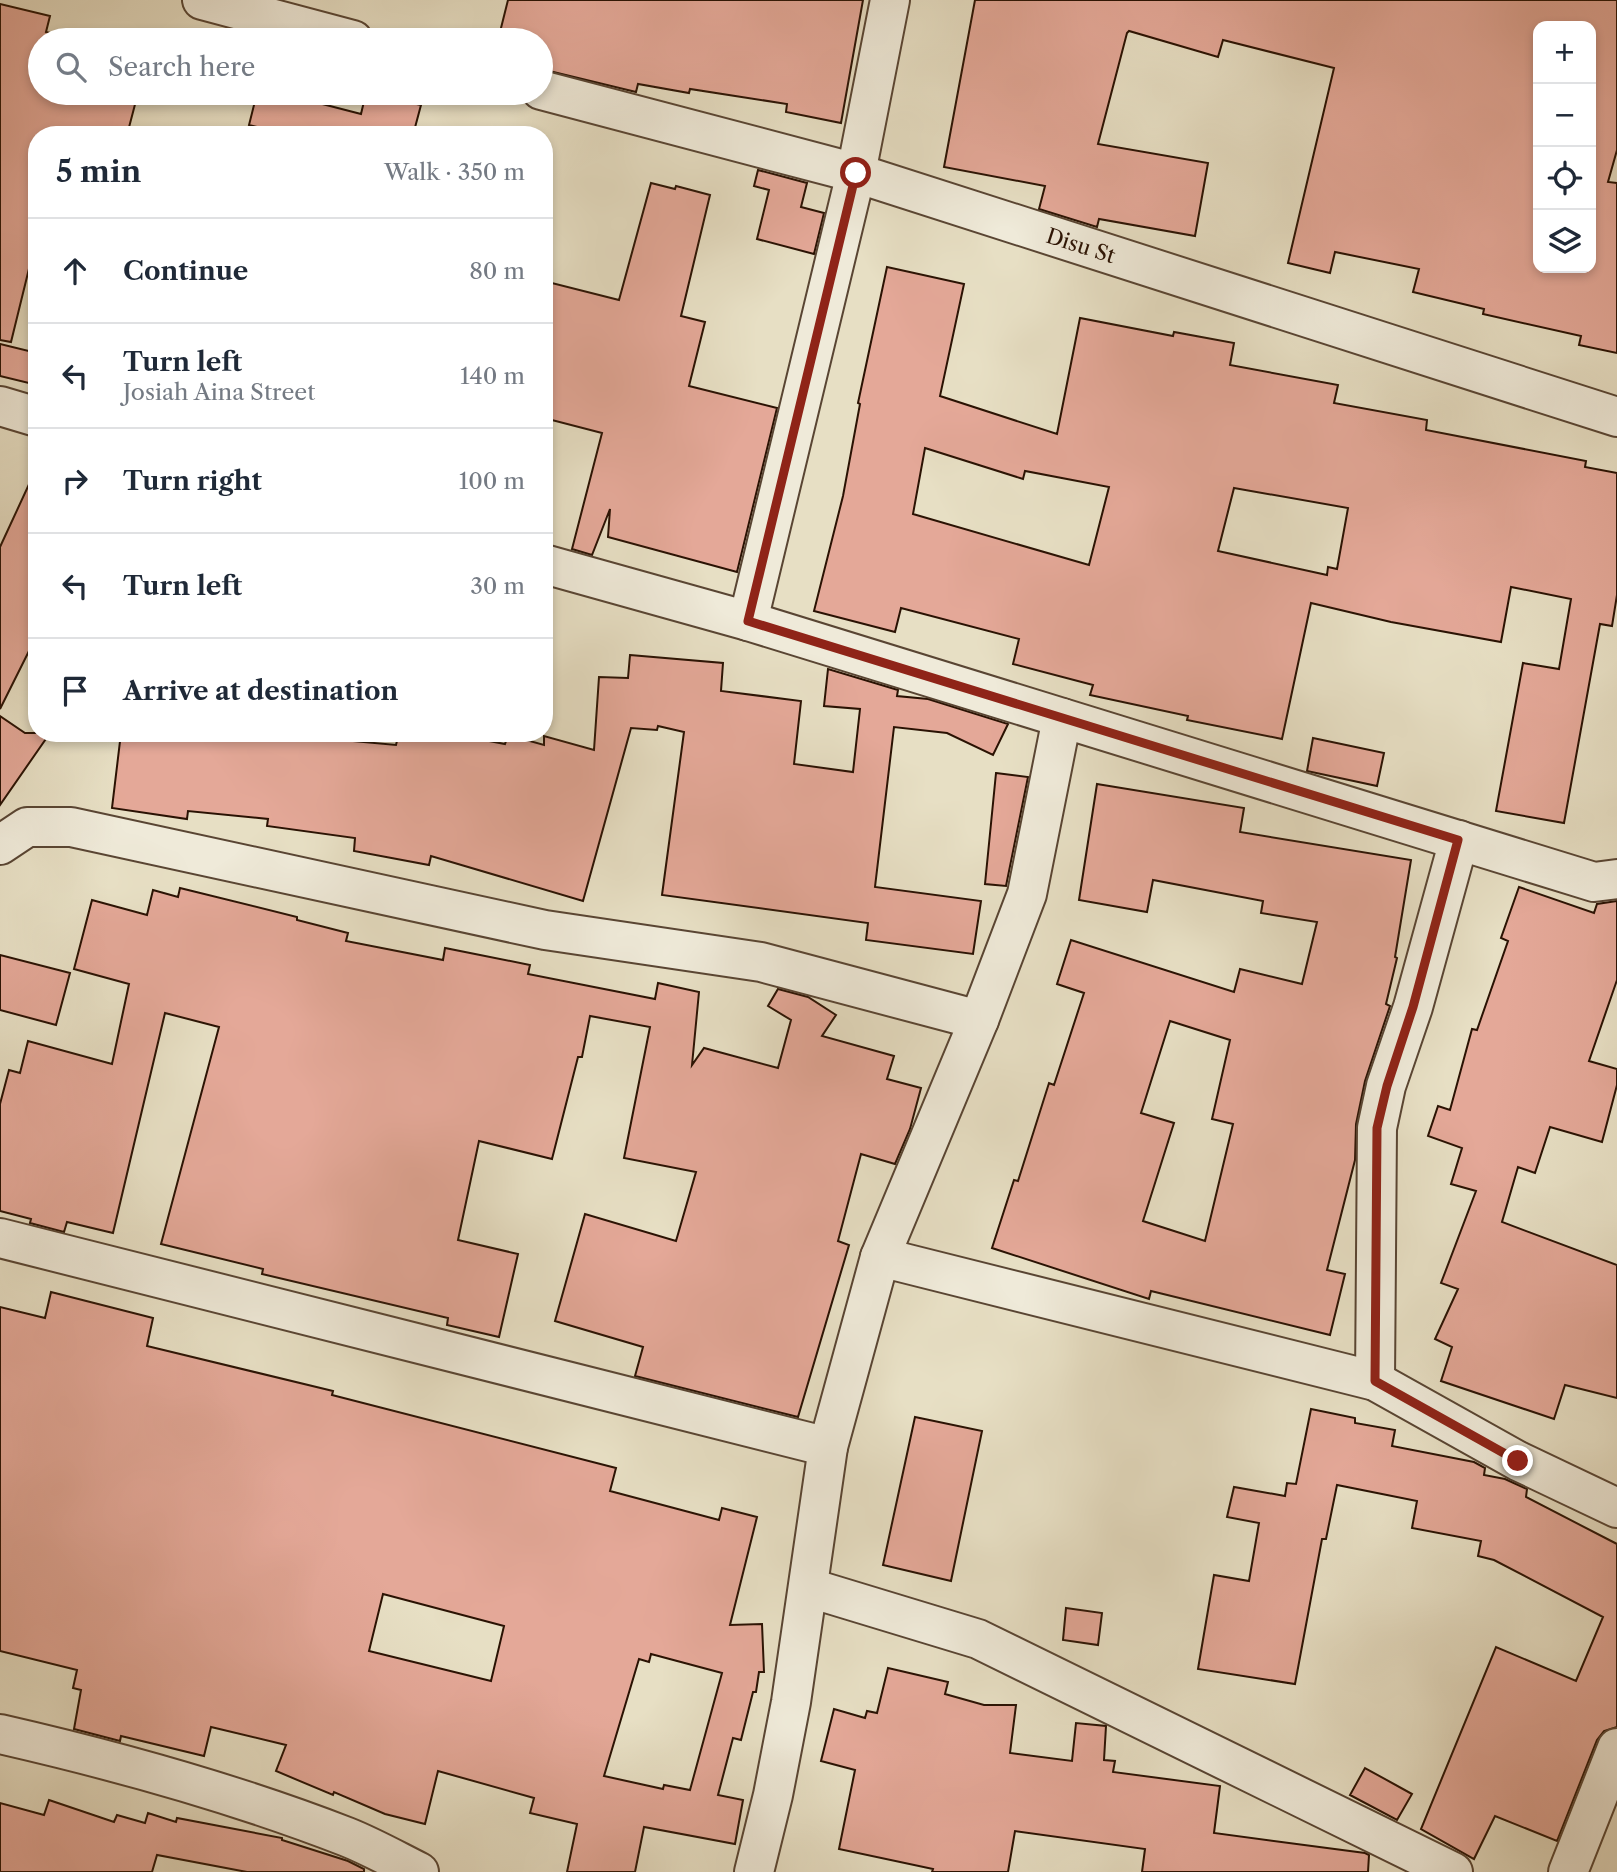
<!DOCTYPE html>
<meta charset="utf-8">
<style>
:root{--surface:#fff;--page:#f6f6f7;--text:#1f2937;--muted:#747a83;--line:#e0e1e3}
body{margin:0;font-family:"Libre Caslon Text",serif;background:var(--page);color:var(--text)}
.controls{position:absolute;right:21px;top:21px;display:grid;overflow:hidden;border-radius:14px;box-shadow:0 4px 10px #0003}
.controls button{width:63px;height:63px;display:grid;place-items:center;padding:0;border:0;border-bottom:2px solid var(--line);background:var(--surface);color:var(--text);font:35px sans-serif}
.stop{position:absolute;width:21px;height:21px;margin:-16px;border:5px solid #8f2418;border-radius:50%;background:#fff}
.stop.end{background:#8f2418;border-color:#fff;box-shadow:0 2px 7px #0008}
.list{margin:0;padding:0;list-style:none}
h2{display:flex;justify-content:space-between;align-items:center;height:91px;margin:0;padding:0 28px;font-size:30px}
h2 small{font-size:23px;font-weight:400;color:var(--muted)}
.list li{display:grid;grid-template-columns:46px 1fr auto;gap:21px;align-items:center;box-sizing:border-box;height:105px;padding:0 28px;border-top:2px solid var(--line)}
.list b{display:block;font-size:26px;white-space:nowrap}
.list p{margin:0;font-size:23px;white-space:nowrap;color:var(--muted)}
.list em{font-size:23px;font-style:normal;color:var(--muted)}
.icon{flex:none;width:38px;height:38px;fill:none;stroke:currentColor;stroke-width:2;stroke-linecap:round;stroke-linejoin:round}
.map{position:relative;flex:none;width:1617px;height:1872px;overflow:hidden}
.search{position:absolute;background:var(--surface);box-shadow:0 4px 10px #0003;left:28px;top:28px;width:525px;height:77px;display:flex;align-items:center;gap:18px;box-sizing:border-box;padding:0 24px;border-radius:38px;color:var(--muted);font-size:26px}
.panel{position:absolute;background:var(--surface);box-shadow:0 4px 10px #0003;left:28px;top:126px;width:525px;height:616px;border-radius:28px}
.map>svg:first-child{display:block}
.building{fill:#e4a898;stroke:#2a1203;stroke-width:2;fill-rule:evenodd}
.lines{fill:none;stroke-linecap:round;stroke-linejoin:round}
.minor-casing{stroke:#594533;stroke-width:42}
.minor{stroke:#efead9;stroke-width:38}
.route{stroke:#8f2418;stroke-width:9}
.labels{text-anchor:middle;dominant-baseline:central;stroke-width:7;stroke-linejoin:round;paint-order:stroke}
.street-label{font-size:21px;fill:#2a1203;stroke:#efead9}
</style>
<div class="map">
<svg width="1617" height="1872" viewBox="0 0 1617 1872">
<rect width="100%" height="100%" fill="#e7dfc4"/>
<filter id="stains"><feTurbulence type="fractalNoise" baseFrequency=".00286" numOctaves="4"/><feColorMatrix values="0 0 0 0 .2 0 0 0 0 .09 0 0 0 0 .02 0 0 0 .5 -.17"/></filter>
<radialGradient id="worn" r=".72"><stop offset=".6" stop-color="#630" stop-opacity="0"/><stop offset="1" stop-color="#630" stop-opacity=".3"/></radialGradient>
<path class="building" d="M 508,0 L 863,0 L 841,123 L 786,112 L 787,104 L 690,89 L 689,93 L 638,84 L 636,92 L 541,69 L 541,40 L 498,40 Z
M 975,0 L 1617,0 L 1617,150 L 1608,182 L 1617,183 L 1617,353 L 1579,345 L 1581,336 L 1483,314 L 1484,309 L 1413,292 L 1419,269 L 1335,252 L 1330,273 L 1288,263 L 1334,68 L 1223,40 L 1218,57 L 1129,31 L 1127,33 L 1098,144 L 1208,163 L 1195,236 L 1099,219 L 1097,227 L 1039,209 L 1045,186 L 944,167 ZM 1538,26 L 1591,26 L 1591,268 L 1538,268 Z
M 0,4 L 50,16 L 46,32 L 80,40 L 40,40 L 40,93 L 138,93 L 127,135 L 37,135 L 37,236 L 11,342 L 0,340 Z
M 257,93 L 300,93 L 299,98 L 361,114 L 366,93 L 421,105 L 413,135 L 290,135 L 249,125 Z
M 758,170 L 807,183 L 801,207 L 824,213 L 814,254 L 757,239 L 769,190 L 754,186 Z
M 651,183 L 675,189 L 676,186 L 710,195 L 681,316 L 705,322 L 689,386 L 777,408 L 737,572 L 608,537 L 610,509 L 592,555 L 572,549 L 602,433 L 544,418 L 544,281 L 619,300 Z
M 887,267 L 964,284 L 940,396 L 1057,434 L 1080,318 L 1173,336 L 1174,332 L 1234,343 L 1230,365 L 1338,385 L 1334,403 L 1427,420 L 1426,430 L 1586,461 L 1585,467 L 1617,473 L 1617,595 L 1612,626 L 1600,624 L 1564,823 L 1496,811 L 1523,663 L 1559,669 L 1571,599 L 1511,587 L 1501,642 L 1391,622 L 1311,603 L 1282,739 L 1187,720 L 1188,716 L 1090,695 L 1093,685 L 1013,664 L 1019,639 L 901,608 L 895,632 L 814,611 L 843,496 L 860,404 L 858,403 ZM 925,448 L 1023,479 L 1025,471 L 1109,487 L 1089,565 L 913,514 ZM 1234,488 L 1348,508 L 1337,569 L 1328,567 L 1327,575 L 1218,551 Z
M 0,344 L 37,353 L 37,385 L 0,376 Z
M 37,467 L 37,635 L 0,709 L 0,547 Z
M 630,655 L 723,663 L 721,691 L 801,701 L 794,764 L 853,772 L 860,709 L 824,706 L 828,669 L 898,690 L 897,696 L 928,699 L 1008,724 L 993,755 L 947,733 L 894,727 L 875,887 L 981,901 L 973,954 L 866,940 L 868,923 L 662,895 L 684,732 L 658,726 L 657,730 L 631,728 L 583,901 L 431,856 L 429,865 L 354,851 L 355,838 L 267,826 L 268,819 L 188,811 L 187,819 L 112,808 L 121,733 L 207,733 L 275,740 L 276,734 L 396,745 L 399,733 L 448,733 L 505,744 L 508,735 L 544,745 L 544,736 L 594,750 L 599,677 L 628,678 Z
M 0,716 L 25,733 L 50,733 L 0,805 Z
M 1313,738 L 1384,753 L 1377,786 L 1307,771 Z
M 996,773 L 1028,777 L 1006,886 L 985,884 Z
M 1097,784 L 1244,808 L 1240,832 L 1411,860 L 1395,957 L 1397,958 L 1386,1004 L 1390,1006 L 1365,1081 L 1356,1124 L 1355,1160 L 1327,1270 L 1345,1274 L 1330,1335 L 1151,1291 L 1149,1299 L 992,1248 L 1014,1180 L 1018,1181 L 1049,1083 L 1054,1085 L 1084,993 L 1057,984 L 1071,940 L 1234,992 L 1240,969 L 1302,984 L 1317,922 L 1261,913 L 1263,901 L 1153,880 L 1147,912 L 1079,900 ZM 1170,1021 L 1230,1040 L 1212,1119 L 1233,1124 L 1205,1241 L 1143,1221 L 1174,1123 L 1141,1113 Z
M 1519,887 L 1594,913 L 1597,904 L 1617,901 L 1617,980 L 1589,1061 L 1617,1069 L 1617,1085 L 1602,1142 L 1550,1127 L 1535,1173 L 1518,1167 L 1502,1222 L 1617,1265 L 1617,1398 L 1565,1385 L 1554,1419 L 1441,1381 L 1452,1347 L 1435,1339 L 1458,1289 L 1441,1283 L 1476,1191 L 1451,1184 L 1462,1148 L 1428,1136 L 1438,1106 L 1450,1110 L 1472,1029 L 1477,1030 L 1508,941 L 1501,938 Z
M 180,888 L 297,917 L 297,920 L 348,933 L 346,941 L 443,960 L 445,948 L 530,965 L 528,974 L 655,999 L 658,983 L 699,992 L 692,1065 L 704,1048 L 778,1068 L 791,1020 L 768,1006 L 778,989 L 808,997 L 836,1015 L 822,1036 L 894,1056 L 887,1079 L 921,1088 L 910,1129 L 895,1164 L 861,1154 L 838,1241 L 849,1245 L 798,1417 L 635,1376 L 643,1347 L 555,1321 L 585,1214 L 676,1241 L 696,1172 L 624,1158 L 650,1027 L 590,1016 L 582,1057 L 578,1057 L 552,1159 L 479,1141 L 458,1240 L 518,1254 L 499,1337 L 447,1325 L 448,1318 L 262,1274 L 263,1269 L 161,1244 L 219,1027 L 165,1013 L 113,1233 L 67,1222 L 64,1232 L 30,1223 L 31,1219 L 0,1211 L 0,1104 L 9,1070 L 20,1073 L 28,1041 L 112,1064 L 129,984 L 74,969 L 92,900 L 147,915 L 153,890 L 178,897 Z
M 0,955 L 70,973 L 56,1025 L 0,1010 Z
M 51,1292 L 153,1318 L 147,1346 L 333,1391 L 332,1395 L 616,1468 L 610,1491 L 719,1520 L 722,1508 L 757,1517 L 730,1625 L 762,1624 L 764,1672 L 759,1672 L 756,1692 L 753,1692 L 741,1740 L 733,1738 L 718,1795 L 743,1800 L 735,1844 L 644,1827 L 635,1872 L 567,1872 L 577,1824 L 530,1813 L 534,1798 L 438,1771 L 425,1824 L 385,1814 L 334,1792 L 333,1795 L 276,1771 L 286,1745 L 211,1727 L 204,1756 L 121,1736 L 120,1741 L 74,1729 L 81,1690 L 73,1688 L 77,1670 L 0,1651 L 0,1307 L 45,1318 ZM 383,1594 L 504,1626 L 491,1681 L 369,1651 ZM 651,1654 L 722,1673 L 690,1790 L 664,1785 L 663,1789 L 604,1776 L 639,1659 L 649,1662 Z
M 1311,1409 L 1355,1418 L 1355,1423 L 1395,1430 L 1392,1446 L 1474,1462 L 1485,1468 L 1484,1475 L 1505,1479 L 1527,1489 L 1526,1497 L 1617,1544 L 1617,1727 L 1604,1731 L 1597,1740 L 1557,1841 L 1495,1816 L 1474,1859 L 1421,1829 L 1496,1647 L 1576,1681 L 1603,1617 L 1494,1560 L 1478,1556 L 1481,1541 L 1412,1528 L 1417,1501 L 1337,1485 L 1326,1539 L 1322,1539 L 1295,1684 L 1198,1669 L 1214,1575 L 1249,1581 L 1259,1523 L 1227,1517 L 1234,1487 L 1285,1496 L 1287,1483 L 1296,1484 Z
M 915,1417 L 982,1431 L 951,1581 L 883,1565 Z
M 1066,1608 L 1102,1613 L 1098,1645 L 1063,1640 Z
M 888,1668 L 948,1682 L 945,1694 L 984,1705 L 1016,1705 L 1010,1753 L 1072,1761 L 1076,1723 L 1106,1726 L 1104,1760 L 1115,1761 L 1113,1772 L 1220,1786 L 1214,1833 L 1365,1853 L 1369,1855 L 1368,1872 L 1142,1872 L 1145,1849 L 1015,1831 L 1008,1872 L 932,1872 L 933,1869 L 839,1849 L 855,1770 L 821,1761 L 834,1709 L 865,1718 L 867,1711 L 877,1713 Z
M 1365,1768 L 1412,1794 L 1397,1820 L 1350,1795 Z
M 49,1800 L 114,1822 L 117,1815 L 145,1823 L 148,1813 L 176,1822 L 177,1818 L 282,1838 L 282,1840 L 348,1861 L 364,1869 L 364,1872 L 247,1872 L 157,1855 L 152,1872 L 0,1872 L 0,1803 L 44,1815 Z"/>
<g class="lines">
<defs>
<g id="minor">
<path d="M 202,0 L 353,40"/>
<path id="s1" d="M 541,90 L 856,173 L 1617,417"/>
<path d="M 0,406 L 37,417"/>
<path d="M 544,564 L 748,621 L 1594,882 L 1617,879"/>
<path d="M 748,621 L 856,173 L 890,0"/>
<path d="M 0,845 L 27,827 L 71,827 L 545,930 L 761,962 L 979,1020"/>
<path d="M 0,1238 L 828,1447"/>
<path d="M 880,1257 L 1375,1381 L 1518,1461 L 1617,1508"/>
<path d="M 1375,1381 L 1377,1128 L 1386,1086 L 1413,1007 L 1459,840"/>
<path d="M 810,1588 L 978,1639 L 1453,1872"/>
<path d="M 0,1734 C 118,1761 234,1793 347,1837 C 372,1847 395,1860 419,1872"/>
<path d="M 754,1872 L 773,1795 L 791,1702 L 828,1447 L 880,1257 L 979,1020 L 1027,894 L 1062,718"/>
<path d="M 1568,1872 L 1617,1748"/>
</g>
</defs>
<use href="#minor" class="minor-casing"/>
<use href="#minor" class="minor"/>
</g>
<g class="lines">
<path class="route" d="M 856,173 L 748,621 L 1458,840 L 1413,1007 L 1387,1086 L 1377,1128 L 1375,1381 L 1518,1461"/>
</g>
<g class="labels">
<g class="street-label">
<text stroke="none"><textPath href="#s1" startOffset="562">Disu St</textPath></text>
</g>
</g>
<rect width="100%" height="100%" filter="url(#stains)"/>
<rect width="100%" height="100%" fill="url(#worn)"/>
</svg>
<div class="controls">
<button>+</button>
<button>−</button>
<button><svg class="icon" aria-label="locate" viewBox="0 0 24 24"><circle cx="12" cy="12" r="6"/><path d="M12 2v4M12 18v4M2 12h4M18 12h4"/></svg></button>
<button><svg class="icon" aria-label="layers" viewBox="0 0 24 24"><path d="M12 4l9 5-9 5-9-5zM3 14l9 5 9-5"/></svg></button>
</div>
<div class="stop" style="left:856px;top:173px"></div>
<div class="stop end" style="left:1518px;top:1461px"></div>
<div class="search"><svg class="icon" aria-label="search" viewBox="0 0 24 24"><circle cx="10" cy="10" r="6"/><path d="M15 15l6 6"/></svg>Search here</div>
<section class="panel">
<h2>5 min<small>Walk · 350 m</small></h2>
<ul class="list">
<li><svg class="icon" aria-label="ahead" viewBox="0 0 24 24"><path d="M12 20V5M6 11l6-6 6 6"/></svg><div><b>Continue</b></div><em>80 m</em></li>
<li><svg class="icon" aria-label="left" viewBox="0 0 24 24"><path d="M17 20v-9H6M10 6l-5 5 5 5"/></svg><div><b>Turn left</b><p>Josiah Aina Street</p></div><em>140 m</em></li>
<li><svg class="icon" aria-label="right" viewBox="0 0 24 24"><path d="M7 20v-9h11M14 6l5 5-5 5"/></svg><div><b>Turn right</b></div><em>100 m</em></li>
<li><svg class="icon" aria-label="left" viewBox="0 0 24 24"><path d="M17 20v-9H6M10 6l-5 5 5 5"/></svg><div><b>Turn left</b></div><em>30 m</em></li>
<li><svg class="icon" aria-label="arrive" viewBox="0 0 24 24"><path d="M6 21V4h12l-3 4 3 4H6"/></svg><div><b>Arrive at destination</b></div></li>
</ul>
</section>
</div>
